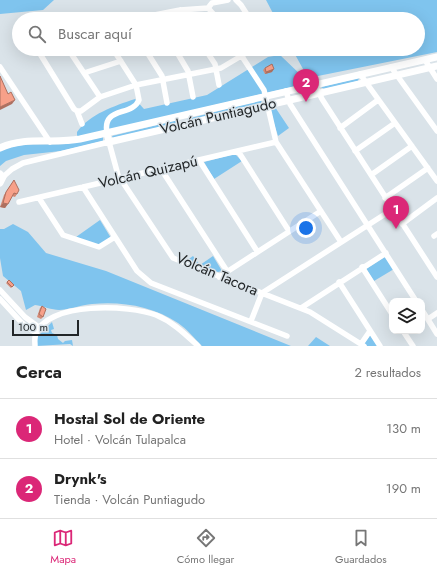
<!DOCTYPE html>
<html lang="es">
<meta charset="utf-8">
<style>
:root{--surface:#fff;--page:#f2f2f2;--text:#222;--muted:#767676;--line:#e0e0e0;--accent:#db2777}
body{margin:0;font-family:Jost,sans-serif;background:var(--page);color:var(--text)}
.controls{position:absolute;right:12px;bottom:12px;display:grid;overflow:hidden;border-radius:8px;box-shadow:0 4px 16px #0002}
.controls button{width:36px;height:36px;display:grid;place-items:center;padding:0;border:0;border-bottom:1px solid var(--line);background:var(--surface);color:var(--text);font:20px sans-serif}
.scale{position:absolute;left:12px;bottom:10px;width:67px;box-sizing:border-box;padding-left:4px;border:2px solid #222628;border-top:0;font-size:11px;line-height:14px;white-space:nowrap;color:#222628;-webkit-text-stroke:3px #dae3e9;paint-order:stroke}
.you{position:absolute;left:306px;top:228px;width:14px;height:14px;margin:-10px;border:3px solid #fff;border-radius:50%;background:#1a73e8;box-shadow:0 0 0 6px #1a73e833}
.badge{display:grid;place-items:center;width:26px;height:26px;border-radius:50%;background:var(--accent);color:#fff;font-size:13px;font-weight:700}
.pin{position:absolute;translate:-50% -33px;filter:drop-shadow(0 1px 2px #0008)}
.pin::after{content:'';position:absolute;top:21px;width:14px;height:12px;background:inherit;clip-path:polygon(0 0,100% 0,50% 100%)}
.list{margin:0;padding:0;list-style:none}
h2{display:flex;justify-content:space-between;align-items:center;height:52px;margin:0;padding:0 16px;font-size:17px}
h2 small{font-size:13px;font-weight:400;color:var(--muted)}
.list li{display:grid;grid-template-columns:26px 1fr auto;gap:12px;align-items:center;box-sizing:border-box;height:60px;padding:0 16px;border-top:1px solid var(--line)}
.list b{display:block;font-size:15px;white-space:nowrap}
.list p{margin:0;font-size:13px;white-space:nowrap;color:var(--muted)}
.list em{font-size:13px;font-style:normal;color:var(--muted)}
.icon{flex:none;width:22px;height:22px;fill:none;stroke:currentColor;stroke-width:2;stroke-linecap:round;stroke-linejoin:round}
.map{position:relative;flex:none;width:437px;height:346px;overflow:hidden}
.search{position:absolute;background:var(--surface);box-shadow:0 4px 16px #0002;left:12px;right:12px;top:12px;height:44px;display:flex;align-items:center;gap:10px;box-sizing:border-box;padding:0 14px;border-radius:22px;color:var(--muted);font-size:15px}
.sheet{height:172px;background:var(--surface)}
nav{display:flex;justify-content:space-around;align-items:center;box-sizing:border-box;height:56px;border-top:1px solid var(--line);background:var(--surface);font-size:11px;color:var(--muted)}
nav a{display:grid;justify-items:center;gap:2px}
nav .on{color:var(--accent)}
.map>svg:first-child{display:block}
.green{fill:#7fc4ee}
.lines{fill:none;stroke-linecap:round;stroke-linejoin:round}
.minor{stroke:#fff;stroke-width:5.5}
.major{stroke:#fff;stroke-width:7}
.wall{fill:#d48a76}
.shaded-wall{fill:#ad7060}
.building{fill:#f7a089;stroke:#ad7060}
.labels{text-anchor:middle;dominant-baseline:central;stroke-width:3;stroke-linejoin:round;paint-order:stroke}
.street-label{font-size:15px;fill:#222628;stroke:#dae3e9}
</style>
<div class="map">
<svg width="437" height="346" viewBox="0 0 437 346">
<rect width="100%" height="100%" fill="#dae3e9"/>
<path class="green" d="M 0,0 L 54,0 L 43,10 L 0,14 Z
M 266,0 L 437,0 L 437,52 L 308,78 L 292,49 L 418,49 L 418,19 L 276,19 Z
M 280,55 L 303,77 L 305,84 L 77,137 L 77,132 C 90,114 114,106 135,99 L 144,109 L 207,95 L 268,57 Z
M 359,78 L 358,81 L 324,89 L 321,87 Z
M 262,100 L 261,103 L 188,120 L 187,119 Z
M 275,107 L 289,128 L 278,136 L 269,108 Z
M 178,120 L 178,123 L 113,138 L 112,136 Z
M 103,137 L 103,141 L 61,151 L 24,155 L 6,161 L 0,166 L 0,151 C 21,141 43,146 66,144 C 78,142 91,139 103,137 Z
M 235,154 L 242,161 L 214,179 L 204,162 Z
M 100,220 L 111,238 L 99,246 L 76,237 Z
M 13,224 L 28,232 L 46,253 L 106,271 L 291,346 L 202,346 C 194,338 187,329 178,323 C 153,306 121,301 92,304 C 82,305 67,310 59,310 C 52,310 43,306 35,305 L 26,310 L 21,291 L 3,276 L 0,258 L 0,229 L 4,229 Z
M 193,256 L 200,265 L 213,256 L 222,271 L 218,272 L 186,261 Z
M 385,257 L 394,269 L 374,281 L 366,269 Z
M 52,322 L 54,329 L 51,330 L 52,333 L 57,335 L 58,339 L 63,343 L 65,341 L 72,340 L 73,346 L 70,344 L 36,346 L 38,336 Z
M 370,335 L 378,346 L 367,346 L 364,344 Z
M 316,337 L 330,346 L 308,346 Z"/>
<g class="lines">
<path class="minor" d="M 236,0 L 241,5 L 250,19
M 208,8 L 212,3 L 228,0
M 208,8 L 218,19
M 180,10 L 186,19
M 134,19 L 180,10 L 208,8
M 37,49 L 74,109 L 77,111 L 82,124
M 68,49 L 100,97
M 145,49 L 162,76 L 167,103
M 175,49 L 188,71 L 193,97
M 205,49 L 215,64 L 219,85
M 237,49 L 264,90 L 276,142 L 341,242
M 270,49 L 272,53
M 425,60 L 437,79
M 0,67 L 50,142
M 391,67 L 437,131
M 84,73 L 121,61
M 360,74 L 437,181
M 315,85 L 322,99 L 437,277
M 286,91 L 290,104 L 416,301
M 77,111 L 81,111 L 100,97 L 136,85 L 221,68 L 253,49
M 340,128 L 378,100
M 107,133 C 102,106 132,117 139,100 L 136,85 L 113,49
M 238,151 L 289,231
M 355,151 L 395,123
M 199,160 L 257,251
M 161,169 L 227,271
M 371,175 L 412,146
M 3,177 L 12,169 L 23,163 L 109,142 L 118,175 L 173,258 L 310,312 L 364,346
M 83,187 L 137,271 L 151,283 L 287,336
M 39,198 L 63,235 L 99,247 L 115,237
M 385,198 L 428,168
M 19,202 L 276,142
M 402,224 L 437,198
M 434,236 L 437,234
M 362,267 L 392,314
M 219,277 L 321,211
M 339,282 L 380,346
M 0,290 L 25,317 L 40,328
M 0,299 L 22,323 L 36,333
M 301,308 L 386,253
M 422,310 L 437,334
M 428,319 L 437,313
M 251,321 L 262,293 L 393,209
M 403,331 L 413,346
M 361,344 L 370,331
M 35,346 C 35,342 34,337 36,334 C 48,301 130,305 156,315 C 173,322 185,334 198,346"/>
<path class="major" d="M 107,133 L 109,142 L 437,66
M 0,148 C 24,136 54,144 80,139 L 437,57
M 0,174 L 3,177 L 0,183"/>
</g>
<path class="wall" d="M 265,68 L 272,72 L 265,74 L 263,70 Z
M 14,180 L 17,194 L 15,197 L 12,196 L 5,208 L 0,207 L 4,195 Z
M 9,280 L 14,285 L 11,288 L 6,283 Z
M 42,306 L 43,317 L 41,319 L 37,317 L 40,308 Z"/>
<path class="shaded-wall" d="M 274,69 L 272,72 L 265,74 L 266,72 Z
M 15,100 L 12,104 L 0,110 L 0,107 Z
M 3,203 L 8,204 L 5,208 L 0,207 Z"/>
<path class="building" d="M 272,64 L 274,69 L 266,72 L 265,68 Z
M 0,76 L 8,94 L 11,92 L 15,100 L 0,107 Z
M 14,180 L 19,190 L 17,194 L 14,193 L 8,204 L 3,203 L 6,192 Z
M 9,280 L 14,285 L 12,287 L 7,282 Z
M 42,306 L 46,309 L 43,317 L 39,314 Z"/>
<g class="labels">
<g class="street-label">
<text transform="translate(218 116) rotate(-13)">Volcán Puntiagudo</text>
<text transform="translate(148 172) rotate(-13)">Volcán Quizapú</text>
<text transform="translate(217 274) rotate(23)">Volcán Tacora</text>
</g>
</g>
</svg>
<div class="controls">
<button><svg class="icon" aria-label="layers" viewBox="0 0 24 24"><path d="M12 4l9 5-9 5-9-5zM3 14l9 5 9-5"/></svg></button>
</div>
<div class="scale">100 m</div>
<div class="you"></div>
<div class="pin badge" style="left:396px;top:229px">1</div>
<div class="pin badge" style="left:306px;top:102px">2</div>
<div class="search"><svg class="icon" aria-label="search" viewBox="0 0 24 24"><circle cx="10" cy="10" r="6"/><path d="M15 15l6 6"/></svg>Buscar aquí</div>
</div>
<section class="sheet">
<h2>Cerca<small>2 resultados</small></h2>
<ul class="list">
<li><span class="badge">1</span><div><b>Hostal Sol de Oriente</b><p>Hotel · Volcán Tulapalca</p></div><em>130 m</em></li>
<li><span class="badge">2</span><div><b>Drynk's</b><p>Tienda · Volcán Puntiagudo</p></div><em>190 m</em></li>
</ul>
</section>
<nav>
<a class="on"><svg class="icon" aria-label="map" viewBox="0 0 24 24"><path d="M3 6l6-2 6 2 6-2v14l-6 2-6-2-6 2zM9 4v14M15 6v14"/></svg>Mapa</a>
<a><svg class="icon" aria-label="directions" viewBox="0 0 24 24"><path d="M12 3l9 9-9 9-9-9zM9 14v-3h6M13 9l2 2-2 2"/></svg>Cómo llegar</a>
<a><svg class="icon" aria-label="saved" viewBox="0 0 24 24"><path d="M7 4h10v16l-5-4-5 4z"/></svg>Guardados</a>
</nav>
